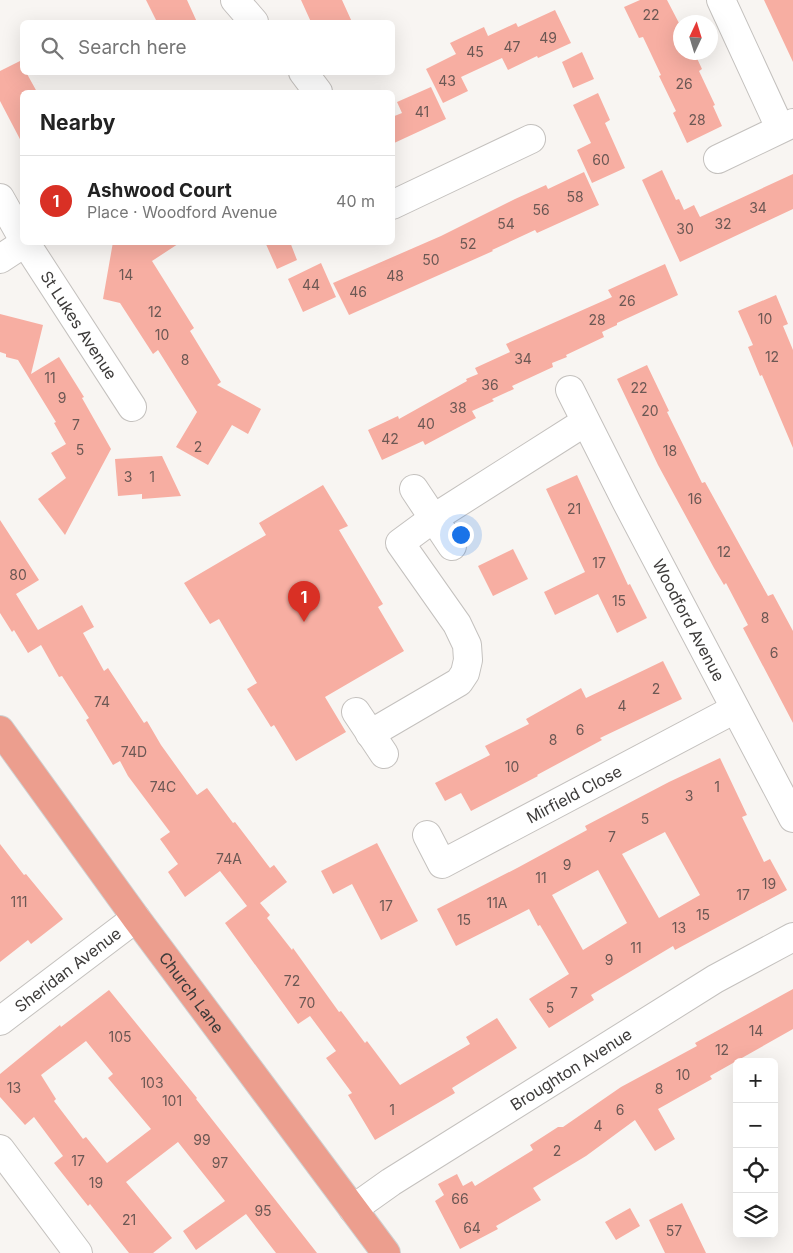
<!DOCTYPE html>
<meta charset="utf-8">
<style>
:root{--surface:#fff;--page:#f2f2f2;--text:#222;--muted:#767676;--line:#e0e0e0;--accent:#d93025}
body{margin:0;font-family:Inter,sans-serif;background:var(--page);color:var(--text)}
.controls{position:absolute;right:15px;bottom:15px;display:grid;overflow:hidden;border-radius:8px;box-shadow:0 5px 20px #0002}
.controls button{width:45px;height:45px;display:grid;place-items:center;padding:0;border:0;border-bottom:1px solid var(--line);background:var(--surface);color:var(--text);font:25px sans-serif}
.compass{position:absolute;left:673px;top:15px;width:45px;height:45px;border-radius:50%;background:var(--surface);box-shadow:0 5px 20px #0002;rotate:4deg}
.you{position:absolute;left:460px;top:534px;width:18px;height:18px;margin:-12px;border:4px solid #fff;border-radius:50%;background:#1a73e8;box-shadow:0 0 0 8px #1a73e833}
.badge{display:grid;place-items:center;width:32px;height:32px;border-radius:50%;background:var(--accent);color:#fff;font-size:16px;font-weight:700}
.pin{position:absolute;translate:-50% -41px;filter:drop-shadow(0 1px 2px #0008)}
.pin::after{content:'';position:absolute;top:26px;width:18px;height:15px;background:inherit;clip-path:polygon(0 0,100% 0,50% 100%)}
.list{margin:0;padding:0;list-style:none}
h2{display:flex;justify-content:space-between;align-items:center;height:65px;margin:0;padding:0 20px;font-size:21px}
h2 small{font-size:16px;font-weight:400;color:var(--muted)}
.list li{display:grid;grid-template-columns:32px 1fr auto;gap:15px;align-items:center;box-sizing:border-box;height:90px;padding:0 20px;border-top:1px solid var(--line)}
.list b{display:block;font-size:19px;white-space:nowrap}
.list p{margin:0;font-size:16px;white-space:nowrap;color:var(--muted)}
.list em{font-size:16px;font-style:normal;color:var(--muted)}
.icon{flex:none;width:28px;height:28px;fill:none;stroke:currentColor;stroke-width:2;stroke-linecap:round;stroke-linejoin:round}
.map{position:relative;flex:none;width:793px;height:1253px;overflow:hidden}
.search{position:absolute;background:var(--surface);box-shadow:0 5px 20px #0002;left:20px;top:20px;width:375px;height:55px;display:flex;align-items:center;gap:12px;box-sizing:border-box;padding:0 18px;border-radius:8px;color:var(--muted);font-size:19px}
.panel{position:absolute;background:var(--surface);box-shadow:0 5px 20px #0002;left:20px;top:90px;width:375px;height:155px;border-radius:8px}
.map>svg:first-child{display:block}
.building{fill:#f7aea2;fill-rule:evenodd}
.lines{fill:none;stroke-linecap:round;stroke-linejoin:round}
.minor-casing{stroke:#c4c1be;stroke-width:30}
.major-casing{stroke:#d0d0d0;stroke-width:30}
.minor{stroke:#fff;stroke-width:28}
.major{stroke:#ec9e8e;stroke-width:28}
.labels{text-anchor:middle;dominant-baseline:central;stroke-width:4;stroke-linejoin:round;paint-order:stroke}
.number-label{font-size:14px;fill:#6c5854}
.street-label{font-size:16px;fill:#3d3b3a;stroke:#fff}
</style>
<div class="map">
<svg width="793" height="1253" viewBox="0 0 793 1253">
<rect width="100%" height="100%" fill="#f8f5f2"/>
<path class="building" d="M 146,0 L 187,0 L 197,22 L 157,22 Z
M 301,0 L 342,0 L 352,22 L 311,22 Z
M 640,0 L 667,0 L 680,25 L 680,52 L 694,52 L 702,69 L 699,71 L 715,105 L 713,106 L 722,126 L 687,143 L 673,113 L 676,111 L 659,76 L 661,75 L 643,37 L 639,38 L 624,7 Z
M 764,0 L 793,0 L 793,62 Z
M 555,10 L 571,43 L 538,58 L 537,56 L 508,70 L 502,58 L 461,77 L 468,91 L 443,103 L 426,69 L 456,54 L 450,43 L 484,27 L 488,36 L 516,23 L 518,27 Z
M 582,52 L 594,79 L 573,88 L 562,62 Z
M 20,61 L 22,66 L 22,72 L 26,72 L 37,92 L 22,92 L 22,143 L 0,101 L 0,71 Z
M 431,87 L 446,119 L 392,144 L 392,117 L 402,113 L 397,102 Z
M 598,93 L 610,120 L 605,123 L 625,168 L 592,183 L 577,150 L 591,143 L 573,105 Z
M 662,170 L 676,200 L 679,199 L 684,210 L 694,205 L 700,217 L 793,174 L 793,209 L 680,262 L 642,180 Z
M 584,172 L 599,205 L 537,233 L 535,230 L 492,250 L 493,251 L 349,315 L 333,283 L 441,236 L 515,199 L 546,185 L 548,189 Z
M 113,242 L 181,242 L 152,261 L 194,328 L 190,331 L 221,382 L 217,385 L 261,409 L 248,434 L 232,425 L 208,465 L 176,447 L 197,412 L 158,350 L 153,354 L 120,303 L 103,299 Z
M 265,242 L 290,242 L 297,260 L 277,269 Z
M 321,263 L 336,297 L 303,312 L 288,279 Z
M 665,264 L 678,295 L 617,323 L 617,325 L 602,332 L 604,337 L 566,355 L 567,357 L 552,363 L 553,367 L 512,386 L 514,389 L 492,399 L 494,401 L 472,411 L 476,418 L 425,445 L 423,441 L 382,460 L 368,430 L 398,416 L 399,419 L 467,381 L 466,379 L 478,374 L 475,368 L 510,352 L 506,344 L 612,297 L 608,290 Z
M 776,295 L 788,324 L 783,326 L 793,350 L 793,448 L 762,375 L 760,376 L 748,347 L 753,345 L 738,311 Z
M 0,314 L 43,325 L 31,374 L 59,357 L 84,397 L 82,398 L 111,449 L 65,535 L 38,499 L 66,478 L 51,453 L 66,444 L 54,423 L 56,422 L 18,360 L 6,357 L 6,354 L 0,352 Z
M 647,365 L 669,411 L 667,412 L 702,483 L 705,482 L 768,596 L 773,594 L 793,631 L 793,723 L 743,628 L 748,625 L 726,583 L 724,585 L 714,568 L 658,465 L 617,379 Z
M 162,456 L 181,496 L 142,499 L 142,494 L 118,496 L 115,459 Z
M 577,475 L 628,585 L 630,584 L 647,618 L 617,633 L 598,594 L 555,615 L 544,592 L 585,572 L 546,489 Z
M 323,485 L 348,526 L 339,530 L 383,604 L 378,607 L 404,651 L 325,697 L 346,732 L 296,761 L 274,725 L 271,727 L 247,689 L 257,683 L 219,619 L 210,624 L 184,583 L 266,535 L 259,523 Z
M 0,520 L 39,580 L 16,594 L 38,630 L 82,605 L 94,627 L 83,633 L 104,671 L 108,668 L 144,723 L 147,721 L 161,745 L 197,795 L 207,788 L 233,823 L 235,822 L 270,868 L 274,865 L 287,882 L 260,903 L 270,915 L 267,918 L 292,950 L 293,948 L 339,1012 L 341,1011 L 365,1043 L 367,1041 L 400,1085 L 470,1044 L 466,1037 L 497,1018 L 517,1048 L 452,1088 L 455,1093 L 375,1140 L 348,1095 L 352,1093 L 326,1058 L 336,1051 L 310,1016 L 298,1024 L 225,923 L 247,906 L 220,871 L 185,897 L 168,872 L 178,864 L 160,839 L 170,832 L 128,776 L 120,761 L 113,765 L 86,720 L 89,718 L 62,676 L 59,677 L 41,645 L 28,653 L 14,630 L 12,632 L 0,613 Z
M 513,549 L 528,579 L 493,596 L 478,566 Z
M 663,661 L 682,699 L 600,738 L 602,740 L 537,775 L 538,776 L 471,811 L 461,793 L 445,801 L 435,783 L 490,755 L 485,746 L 529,724 L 526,719 L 581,688 L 586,698 Z
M 720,758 L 747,815 L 742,817 L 764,862 L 770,859 L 787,890 L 675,950 L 673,946 L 591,995 L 594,1000 L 549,1028 L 529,999 L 569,974 L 540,925 L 538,926 L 529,909 L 456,946 L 437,909 L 519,867 L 587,830 L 585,826 L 669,782 ZM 665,832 L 700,895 L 659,918 L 622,854 ZM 598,870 L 627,923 L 583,950 L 552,895 Z
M 377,843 L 418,921 L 381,940 L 352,884 L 333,894 L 321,871 Z
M 0,844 L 24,875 L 26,874 L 63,919 L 31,944 L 28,940 L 0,962 Z
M 793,989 L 793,1029 L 710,1076 L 712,1079 L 658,1109 L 675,1139 L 655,1151 L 635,1120 L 586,1156 L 533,1188 L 541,1200 L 496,1226 L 498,1229 L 460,1249 L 435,1201 L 444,1195 L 438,1184 L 457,1174 L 463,1186 L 472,1181 L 475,1186 L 533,1150 L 530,1145 L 558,1127 L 563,1127 L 621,1087 L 697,1046 L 695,1043 Z
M 109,990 L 197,1098 L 196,1099 L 317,1253 L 276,1253 L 246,1214 L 196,1250 L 183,1231 L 225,1201 L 178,1142 L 126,1182 L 172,1238 L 153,1253 L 129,1253 L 90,1204 L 88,1206 L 54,1163 L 63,1156 L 34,1117 L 25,1125 L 0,1097 L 0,1074 L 60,1025 L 61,1027 ZM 86,1041 L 113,1074 L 108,1078 L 151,1129 L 107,1163 L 86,1137 L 83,1139 L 54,1101 L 56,1099 L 41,1075 Z
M 682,1203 L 706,1253 L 665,1253 L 649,1220 Z
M 630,1208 L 640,1226 L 616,1240 L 605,1222 Z"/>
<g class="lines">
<defs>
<g id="minor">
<path d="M 235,0 L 254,22"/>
<path d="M 721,0 L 780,128"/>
<path d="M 303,72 L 318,92"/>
<path d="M 718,159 L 793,123"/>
<path d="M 0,198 L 22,237"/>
<path d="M 392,205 L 531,139"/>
<path id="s1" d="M 25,242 L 132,407"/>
<path d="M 0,259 L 26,242"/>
<path id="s2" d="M 570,390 L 626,501 L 793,818"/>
<path d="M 414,489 L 452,546"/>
<path d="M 356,712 L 384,754"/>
<path d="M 370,734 L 459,682 L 465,673 L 468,660 L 467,645 L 457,624 L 400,543 L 434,518 L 585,422"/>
<path id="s3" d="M 427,835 L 442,864 L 735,709"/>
<path id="s4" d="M 0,1021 L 136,918"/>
<path d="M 0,1149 L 78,1253"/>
<path id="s5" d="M 353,1209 L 391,1182 L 715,979 L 793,937"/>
</g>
<g id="major">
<path id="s6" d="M 0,730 L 136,918 L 386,1253"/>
</g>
</defs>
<use href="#minor" class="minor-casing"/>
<use href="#major" class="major-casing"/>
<use href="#minor" class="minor"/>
<use href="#major" class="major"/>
</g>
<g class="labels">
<g class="number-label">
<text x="651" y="14">22</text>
<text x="548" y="37">49</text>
<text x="512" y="46">47</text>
<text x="475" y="51">45</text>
<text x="447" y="80">43</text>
<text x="684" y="83">26</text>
<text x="422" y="111">41</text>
<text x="697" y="119">28</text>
<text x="601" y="159">60</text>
<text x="575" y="196">58</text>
<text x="758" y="207">34</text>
<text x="541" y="209">56</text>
<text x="506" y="223">54</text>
<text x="723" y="223">32</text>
<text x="685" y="228">30</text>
<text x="468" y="243">52</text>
<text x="431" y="259">50</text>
<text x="126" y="274">14</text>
<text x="395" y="275">48</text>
<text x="311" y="284">44</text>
<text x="358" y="291">46</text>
<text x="627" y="300">26</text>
<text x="155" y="311">12</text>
<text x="765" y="318">10</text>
<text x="597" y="319">28</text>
<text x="162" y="334">10</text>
<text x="772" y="356">12</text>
<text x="523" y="358">34</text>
<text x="185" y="359">8</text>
<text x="50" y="377">11</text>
<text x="490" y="384">36</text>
<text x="639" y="387">22</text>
<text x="62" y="397">9</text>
<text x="458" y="407">38</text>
<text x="650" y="410">20</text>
<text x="426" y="423">40</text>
<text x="76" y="424">7</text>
<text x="390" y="438">42</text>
<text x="198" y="446">2</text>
<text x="80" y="449">5</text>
<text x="670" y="450">18</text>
<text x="128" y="476">3</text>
<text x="152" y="476">1</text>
<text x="695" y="498">16</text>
<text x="574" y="508">21</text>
<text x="724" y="551">12</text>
<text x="599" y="562">17</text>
<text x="18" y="574">80</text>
<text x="619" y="600">15</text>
<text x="765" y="617">8</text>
<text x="774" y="652">6</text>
<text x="656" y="688">2</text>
<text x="102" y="701">74</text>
<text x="622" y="705">4</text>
<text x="580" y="729">6</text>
<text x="553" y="739">8</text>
<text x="134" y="751">74D</text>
<text x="512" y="766">10</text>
<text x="163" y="786">74C</text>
<text x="717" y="786">1</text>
<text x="689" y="795">3</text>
<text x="645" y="818">5</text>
<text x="612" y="836">7</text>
<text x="229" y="858">74A</text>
<text x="567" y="864">9</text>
<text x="541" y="877">11</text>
<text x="769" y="883">19</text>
<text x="743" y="894">17</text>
<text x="19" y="901">111</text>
<text x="497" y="902">11A</text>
<text x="386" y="905">17</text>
<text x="703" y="914">15</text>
<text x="464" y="919">15</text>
<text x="679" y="927">13</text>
<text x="636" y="947">11</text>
<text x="609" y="959">9</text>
<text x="292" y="980">72</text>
<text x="574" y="992">7</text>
<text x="307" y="1002">70</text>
<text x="550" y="1007">5</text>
<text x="756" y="1030">14</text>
<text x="120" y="1036">105</text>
<text x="722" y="1049">12</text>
<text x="683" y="1074">10</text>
<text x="152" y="1082">103</text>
<text x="14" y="1087">13</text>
<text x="659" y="1088">8</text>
<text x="172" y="1100">101</text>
<text x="392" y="1109">1</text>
<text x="620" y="1109">6</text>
<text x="598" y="1125">4</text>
<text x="202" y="1139">99</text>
<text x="557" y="1150">2</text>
<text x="78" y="1160">17</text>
<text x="220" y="1162">97</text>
<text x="96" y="1182">19</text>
<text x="460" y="1198">66</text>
<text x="263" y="1210">95</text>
<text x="129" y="1219">21</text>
<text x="472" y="1227">64</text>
<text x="674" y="1230">57</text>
</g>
<g class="street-label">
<text stroke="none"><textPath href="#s1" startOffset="99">St Lukes Avenue</textPath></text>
<text stroke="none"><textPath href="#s2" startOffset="259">Woodford Avenue</textPath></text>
<text stroke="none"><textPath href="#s3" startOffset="182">Mirfield Close</textPath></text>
<text stroke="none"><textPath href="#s4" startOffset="85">Sheridan Avenue</textPath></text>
<text stroke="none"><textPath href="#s6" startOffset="325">Church Lane</textPath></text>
<text stroke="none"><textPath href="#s5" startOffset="259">Broughton Avenue</textPath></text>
</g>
</g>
</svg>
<div class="controls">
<button>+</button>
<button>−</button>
<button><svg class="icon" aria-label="locate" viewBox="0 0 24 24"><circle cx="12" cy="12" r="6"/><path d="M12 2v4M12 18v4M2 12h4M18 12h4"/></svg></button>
<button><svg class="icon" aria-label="layers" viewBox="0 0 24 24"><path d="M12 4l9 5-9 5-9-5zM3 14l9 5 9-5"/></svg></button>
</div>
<svg class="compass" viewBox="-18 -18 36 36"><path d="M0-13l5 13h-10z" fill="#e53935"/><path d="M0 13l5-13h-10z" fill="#767676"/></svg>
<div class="you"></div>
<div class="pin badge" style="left:304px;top:622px">1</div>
<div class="search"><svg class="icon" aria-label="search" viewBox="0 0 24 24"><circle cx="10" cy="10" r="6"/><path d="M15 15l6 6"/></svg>Search here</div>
<section class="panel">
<h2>Nearby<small></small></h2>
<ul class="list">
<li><span class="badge">1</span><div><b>Ashwood Court</b><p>Place · Woodford Avenue</p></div><em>40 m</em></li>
</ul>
</section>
</div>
